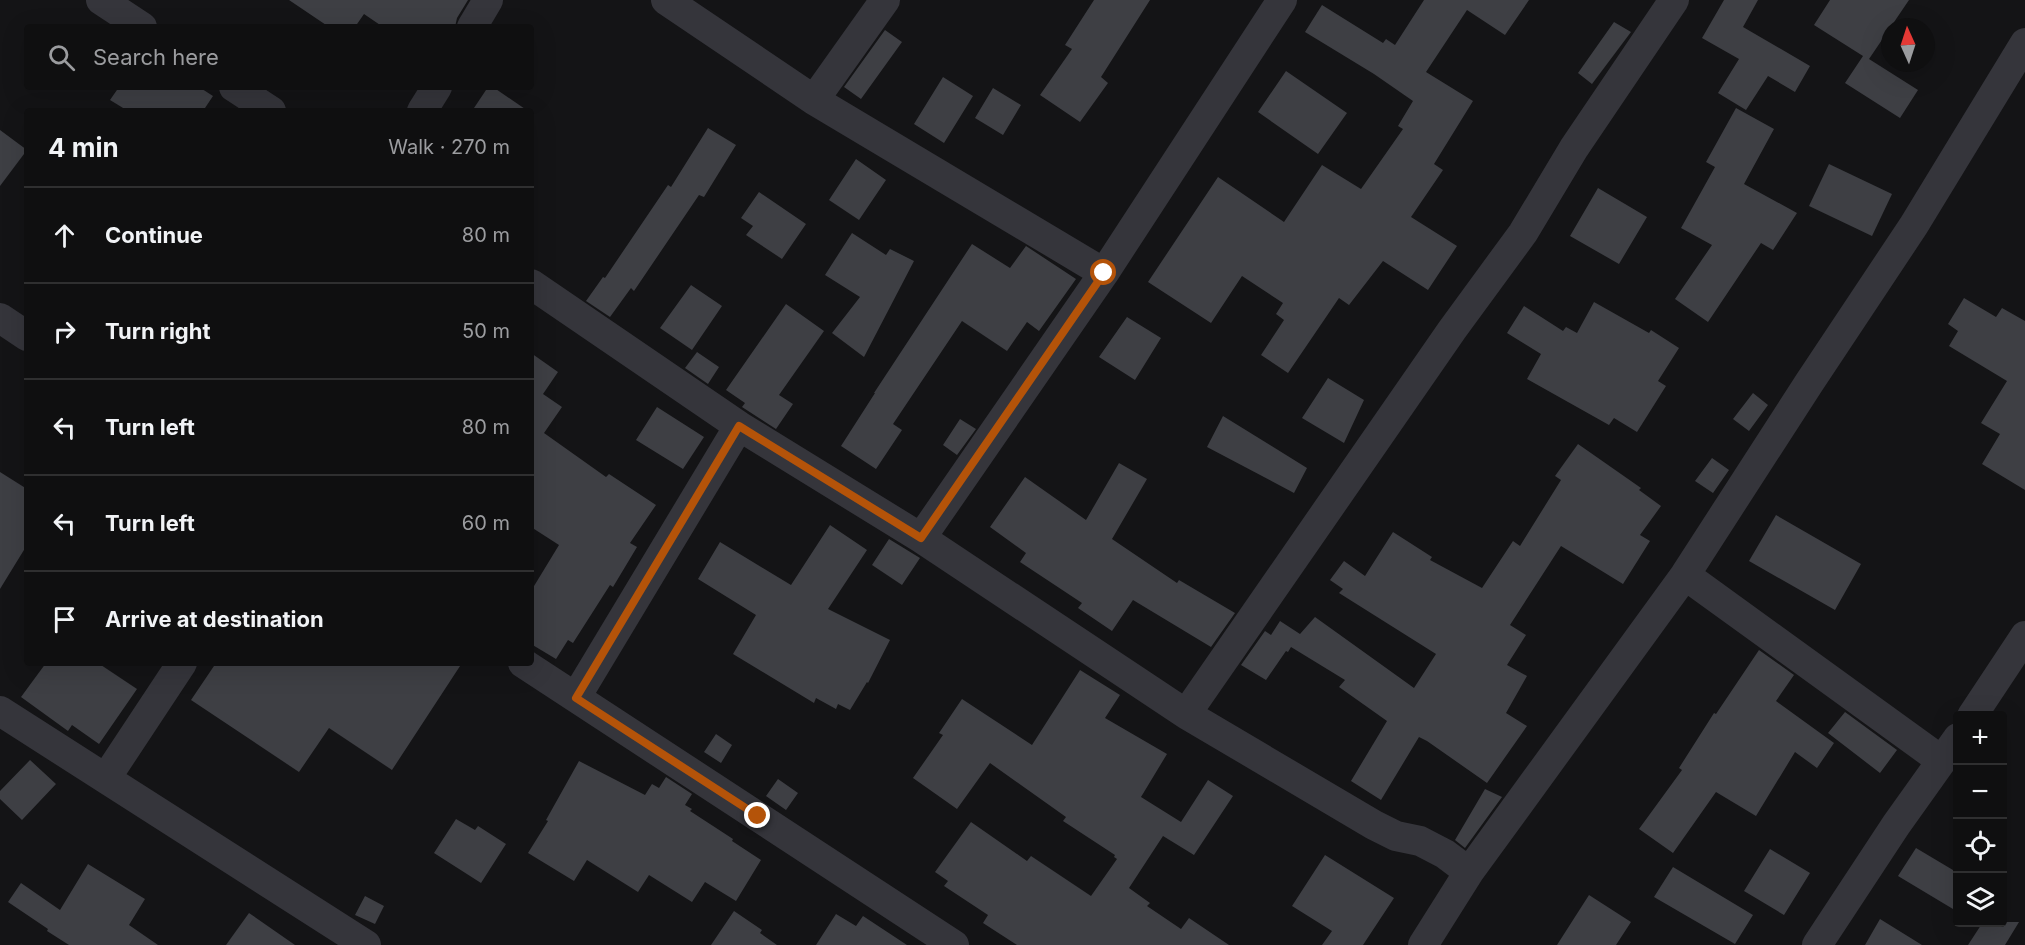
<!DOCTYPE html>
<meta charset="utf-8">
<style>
:root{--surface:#0f0f10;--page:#181819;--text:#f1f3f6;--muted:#9b9c9f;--line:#2f2f30}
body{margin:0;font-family:Inter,sans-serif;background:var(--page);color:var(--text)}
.controls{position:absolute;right:18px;bottom:18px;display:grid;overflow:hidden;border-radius:6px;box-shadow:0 6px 24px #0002}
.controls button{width:54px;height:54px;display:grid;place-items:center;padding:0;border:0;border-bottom:2px solid var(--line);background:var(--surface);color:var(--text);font:30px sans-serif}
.compass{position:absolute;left:1881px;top:18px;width:54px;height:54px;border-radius:50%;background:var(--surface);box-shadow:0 6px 24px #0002;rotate:357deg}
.stop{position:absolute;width:18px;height:18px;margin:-14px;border:4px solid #b45309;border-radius:50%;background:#fff}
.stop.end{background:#b45309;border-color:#fff;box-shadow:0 2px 6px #0008}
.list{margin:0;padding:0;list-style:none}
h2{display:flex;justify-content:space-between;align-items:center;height:78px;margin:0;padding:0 24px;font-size:26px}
h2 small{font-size:20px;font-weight:400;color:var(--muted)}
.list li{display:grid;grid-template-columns:39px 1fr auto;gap:18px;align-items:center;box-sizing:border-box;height:96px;padding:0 24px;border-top:2px solid var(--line)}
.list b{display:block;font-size:22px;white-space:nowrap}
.list em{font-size:20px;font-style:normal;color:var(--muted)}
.icon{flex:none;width:33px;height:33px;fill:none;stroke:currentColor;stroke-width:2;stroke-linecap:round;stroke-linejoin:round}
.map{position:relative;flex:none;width:2025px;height:945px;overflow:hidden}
.search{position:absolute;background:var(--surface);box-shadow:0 6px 24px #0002;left:24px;top:24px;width:510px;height:66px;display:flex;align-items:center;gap:15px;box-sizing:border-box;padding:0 21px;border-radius:6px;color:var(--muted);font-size:22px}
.panel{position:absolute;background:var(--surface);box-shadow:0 6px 24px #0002;left:24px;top:108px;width:510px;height:558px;border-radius:6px}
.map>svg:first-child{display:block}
.building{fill:#3e3f44}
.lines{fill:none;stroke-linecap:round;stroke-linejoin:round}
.minor{stroke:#35353b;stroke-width:30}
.route{stroke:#b45309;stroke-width:8}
</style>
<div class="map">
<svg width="2025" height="945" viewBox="0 0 2025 945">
<rect width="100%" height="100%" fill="#141416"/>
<path class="building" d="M 289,0 L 468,0 L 457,18 L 455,27 L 383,27 L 364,14 L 355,27 L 329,27 Z
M 1094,0 L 1150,0 L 1101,77 L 1108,83 L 1080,122 L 1040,95 L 1072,49 L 1065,45 Z
M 1424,0 L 1529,0 L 1505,35 L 1467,10 L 1426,72 L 1473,101 L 1434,164 L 1443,170 L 1411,217 L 1457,246 L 1428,290 L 1383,261 L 1349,305 L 1339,298 L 1288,373 L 1261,355 L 1284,320 L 1276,314 L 1283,303 L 1242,276 L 1211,323 L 1148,282 L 1218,177 L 1284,222 L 1322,165 L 1361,189 L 1403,129 L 1398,126 L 1413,101 L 1374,74 L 1305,32 L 1322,5 L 1383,43 L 1386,39 L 1395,45 Z
M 1724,0 L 1758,0 L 1743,27 L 1810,66 L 1795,92 L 1768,76 L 1746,110 L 1718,93 L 1739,59 L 1702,38 Z
M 1830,0 L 1909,0 L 1869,59 L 1918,90 L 1900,118 L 1845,83 L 1863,56 L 1814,25 Z
M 1614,22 L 1631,32 L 1592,84 L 1578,73 Z
M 885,30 L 902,42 L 861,99 L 844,87 Z
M 1286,71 L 1347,113 L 1318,154 L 1258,112 Z
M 943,77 L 973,96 L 944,143 L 914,124 Z
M 119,87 L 199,87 L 213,96 L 203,111 L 128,111 L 110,100 Z
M 488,87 L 493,87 L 528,111 L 472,111 Z
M 993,88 L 1021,105 L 1003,135 L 975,118 Z
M 1736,108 L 1774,129 L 1744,184 L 1797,213 L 1773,250 L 1761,243 L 1708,322 L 1675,299 L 1712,245 L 1681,228 L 1715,167 L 1706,162 Z
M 708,128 L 736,145 L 704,197 L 699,195 L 634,291 L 631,288 L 610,317 L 586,301 L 603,277 L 605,278 L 668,185 L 671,187 Z
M 0,130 L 27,150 L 0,186 Z
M 856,159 L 886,180 L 859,220 L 829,200 Z
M 1829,164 L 1892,194 L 1872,236 L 1809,206 Z
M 1598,188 L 1647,217 L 1619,264 L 1570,236 Z
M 759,192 L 806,224 L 782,259 L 746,235 L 753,226 L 741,218 Z
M 852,233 L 886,255 L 890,249 L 914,261 L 864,357 L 832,333 L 860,297 L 825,275 Z
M 972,244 L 1010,268 L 1026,246 L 1076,279 L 1039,331 L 1027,322 L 1007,351 L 962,321 L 893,424 L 902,430 L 876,469 L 841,446 L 875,393 L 874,393 Z
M 691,285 L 722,306 L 692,350 L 660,328 Z
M 1964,298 L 1996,317 L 2002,308 L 2025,321 L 2025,490 L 1982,464 L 2000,434 L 1981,423 L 2007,381 L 1949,346 L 1958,331 L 1948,324 Z
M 1594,302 L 1649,333 L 1651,330 L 1679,348 L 1658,381 L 1666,386 L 1637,432 L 1614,418 L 1609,425 L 1527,379 L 1541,354 L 1507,333 L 1524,306 L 1563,331 L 1566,327 L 1577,333 Z
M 786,304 L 824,331 L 779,395 L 793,404 L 776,429 L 742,407 L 745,403 L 726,390 Z
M 1127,317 L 1161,338 L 1135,380 L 1099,357 Z
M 697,352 L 719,367 L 708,384 L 685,368 Z
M 531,353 L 558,372 L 543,394 L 562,407 L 544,433 L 606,477 L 609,474 L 656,505 L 630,543 L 637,547 L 613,587 L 610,585 L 573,643 L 568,640 L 556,659 L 531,644 L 531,591 L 559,545 L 531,527 Z
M 1328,378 L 1364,400 L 1344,443 L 1302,418 Z
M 1753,393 L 1768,405 L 1749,431 L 1733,419 Z
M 657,407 L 704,437 L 683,469 L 636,440 Z
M 1223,416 L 1307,468 L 1294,493 L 1207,447 Z
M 960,419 L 976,429 L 957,455 L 943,445 Z
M 1578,444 L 1641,488 L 1639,490 L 1661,506 L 1640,535 L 1650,541 L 1623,584 L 1561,546 L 1510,625 L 1526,635 L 1507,665 L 1527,676 L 1506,713 L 1527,726 L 1487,783 L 1427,741 L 1419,737 L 1381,800 L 1351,781 L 1387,721 L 1339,687 L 1345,680 L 1291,647 L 1288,652 L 1286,651 L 1266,680 L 1241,665 L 1265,631 L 1271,635 L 1280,621 L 1300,634 L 1315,617 L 1414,688 L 1436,654 L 1339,593 L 1343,589 L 1330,580 L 1344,561 L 1365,576 L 1393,532 L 1432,557 L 1430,560 L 1482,588 L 1513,541 L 1520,546 L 1561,480 L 1555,476 Z
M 1712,458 L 1729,470 L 1713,493 L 1695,481 Z
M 1119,463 L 1147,479 L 1112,539 L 1177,583 L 1179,580 L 1235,613 L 1211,647 L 1133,600 L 1112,631 L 1078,608 L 1082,603 L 1020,562 L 1026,553 L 990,527 L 1025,477 L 1086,520 Z
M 0,472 L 27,489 L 27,545 L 0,589 Z
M 1776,515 L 1861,564 L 1835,610 L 1749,561 Z
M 830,525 L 867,550 L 828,609 L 890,640 L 868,683 L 867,682 L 850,710 L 838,704 L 836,709 L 816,698 L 814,703 L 733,654 L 756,615 L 698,579 L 720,542 L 791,585 Z
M 889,539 L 920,558 L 902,585 L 872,565 Z
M 1759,650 L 1794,675 L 1776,701 L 1834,743 L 1817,768 L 1795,752 L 1756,816 L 1716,792 L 1673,853 L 1639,829 L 1682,770 L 1679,768 L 1714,713 L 1716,714 Z
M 46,663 L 98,663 L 137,689 L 99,744 L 72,725 L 68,731 L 21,697 Z
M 216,663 L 462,663 L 392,770 L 329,728 L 299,772 L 191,700 Z
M 1080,670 L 1120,695 L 1105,718 L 1167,754 L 1141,797 L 1181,822 L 1208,780 L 1233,796 L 1194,855 L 1163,836 L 1129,888 L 1150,903 L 1147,906 L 1181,929 L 1189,918 L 1229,945 L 1017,945 L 983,923 L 988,915 L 944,886 L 948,881 L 935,872 L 971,822 L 1027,861 L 1031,856 L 1091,896 L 1117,859 L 1114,857 L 1115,855 L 1063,821 L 1066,817 L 990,763 L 957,809 L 913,778 L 943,735 L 939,733 L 962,699 L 1032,745 Z
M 1845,712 L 1897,750 L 1880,773 L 1828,733 Z
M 716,734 L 732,745 L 721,763 L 704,752 Z
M 30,760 L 56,784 L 22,820 L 0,799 L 0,791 Z
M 579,761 L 645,795 L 652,784 L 659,788 L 666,777 L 692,794 L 685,805 L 692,809 L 690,811 L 733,839 L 732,841 L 761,860 L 736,901 L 705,882 L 692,902 L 649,875 L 638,892 L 587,860 L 574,881 L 528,853 L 548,821 L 546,820 Z
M 778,779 L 798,793 L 786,810 L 766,796 Z
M 1485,789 L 1502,797 L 1465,848 L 1455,840 Z
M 456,819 L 475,830 L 478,826 L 506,844 L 481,883 L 434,853 Z
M 1916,848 L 1958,873 L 1958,912 L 1898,876 Z
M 1770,849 L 1810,873 L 1784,915 L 1744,891 Z
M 1325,855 L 1394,898 L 1363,945 L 1322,945 L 1332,931 L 1292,906 Z
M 88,864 L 145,899 L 129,925 L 158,945 L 69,945 L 47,931 L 48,929 L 8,902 L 21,883 L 60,910 Z
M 1673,867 L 1753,915 L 1735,944 L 1654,897 Z
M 1589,895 L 1631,922 L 1616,945 L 1557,945 Z
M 365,896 L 384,906 L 375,924 L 355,915 Z
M 734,911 L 762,930 L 760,933 L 777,945 L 711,945 Z
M 249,913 L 295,945 L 226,945 Z
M 836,914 L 856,926 L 863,916 L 907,945 L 816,945 Z
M 1880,919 L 1922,945 L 1865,945 Z
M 1983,922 L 2019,922 L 2005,945 L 1968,945 Z"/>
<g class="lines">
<path class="minor" d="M 101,0 L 142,27
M 666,0 L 814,100 L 1104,273
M 472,27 L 488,0
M 234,87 L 271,111
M 814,100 L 885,0
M 422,111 L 437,87
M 531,284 L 739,426 L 921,538 L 1186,714
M 0,318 L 27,336
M 921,538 L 1104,273 L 1282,0
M 1685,575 L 1942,761
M 523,663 L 954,945
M 576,697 L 739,426
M 0,711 L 366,945
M 1972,716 L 2025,636
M 106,778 L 182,663
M 1469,872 L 1445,854 L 1420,841 L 1396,836 L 1374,825 L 1186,714 L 1452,330 L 1523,233 L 1574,148 L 1674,0
M 1423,945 L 1469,872 L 1685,575 L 1809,383 L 1914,225 L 2025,43
M 1817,945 L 1896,825 L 1958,738"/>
</g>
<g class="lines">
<path class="route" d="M 758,816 L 576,698 L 739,426 L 921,538 L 1104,273"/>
</g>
</svg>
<div class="controls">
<button>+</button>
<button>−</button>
<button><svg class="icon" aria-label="locate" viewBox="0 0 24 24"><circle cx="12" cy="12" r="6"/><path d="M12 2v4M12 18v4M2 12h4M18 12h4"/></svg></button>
<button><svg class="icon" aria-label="layers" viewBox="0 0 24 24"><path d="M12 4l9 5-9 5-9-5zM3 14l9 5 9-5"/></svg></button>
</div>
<svg class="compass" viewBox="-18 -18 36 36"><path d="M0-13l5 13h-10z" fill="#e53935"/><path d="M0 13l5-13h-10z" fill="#9b9c9f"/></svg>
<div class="stop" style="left:1104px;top:273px"></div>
<div class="stop end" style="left:758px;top:816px"></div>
<div class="search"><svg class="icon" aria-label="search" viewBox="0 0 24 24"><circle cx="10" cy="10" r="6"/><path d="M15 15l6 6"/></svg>Search here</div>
<section class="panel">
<h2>4 min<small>Walk · 270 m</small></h2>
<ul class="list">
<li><svg class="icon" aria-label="ahead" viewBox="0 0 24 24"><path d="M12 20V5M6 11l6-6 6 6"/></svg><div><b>Continue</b></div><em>80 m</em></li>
<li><svg class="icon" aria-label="right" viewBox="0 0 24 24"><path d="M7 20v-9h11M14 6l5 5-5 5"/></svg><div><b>Turn right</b></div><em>50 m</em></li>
<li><svg class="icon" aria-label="left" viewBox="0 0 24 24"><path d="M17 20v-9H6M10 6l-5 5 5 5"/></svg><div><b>Turn left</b></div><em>80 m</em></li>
<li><svg class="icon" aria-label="left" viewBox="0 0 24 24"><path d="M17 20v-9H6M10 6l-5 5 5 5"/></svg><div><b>Turn left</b></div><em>60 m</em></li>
<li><svg class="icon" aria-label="arrive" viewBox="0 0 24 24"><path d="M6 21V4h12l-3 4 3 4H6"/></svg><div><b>Arrive at destination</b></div></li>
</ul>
</section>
</div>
